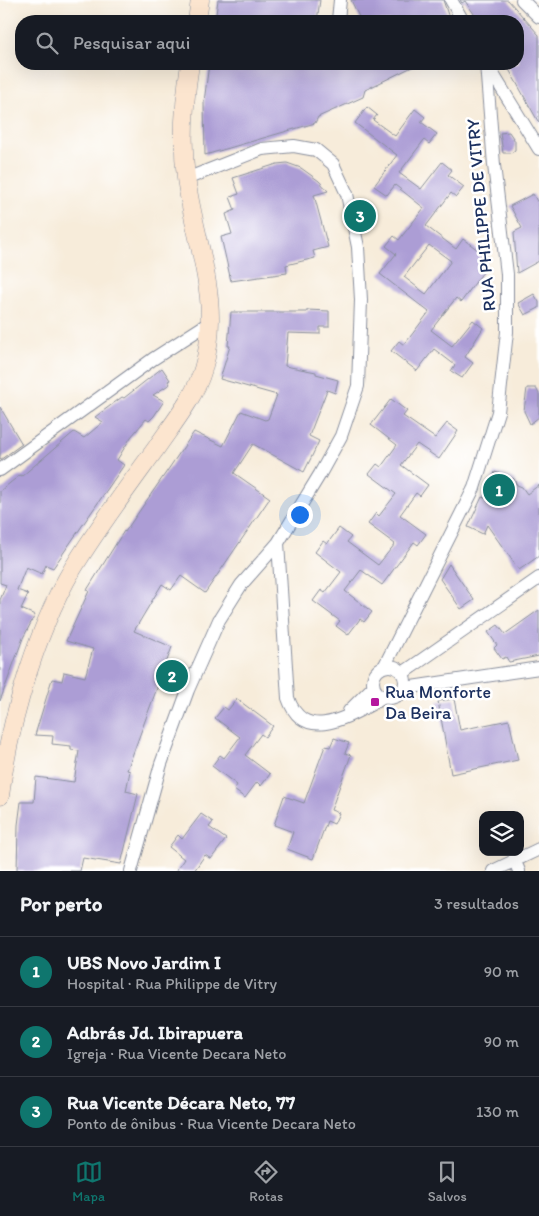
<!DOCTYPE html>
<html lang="pt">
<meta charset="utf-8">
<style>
:root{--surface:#171b24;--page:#242831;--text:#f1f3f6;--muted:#9ea1a6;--line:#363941;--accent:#0f766e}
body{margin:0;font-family:Itim,sans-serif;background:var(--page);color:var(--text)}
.controls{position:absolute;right:15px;bottom:15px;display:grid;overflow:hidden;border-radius:10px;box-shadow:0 5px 20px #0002}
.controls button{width:45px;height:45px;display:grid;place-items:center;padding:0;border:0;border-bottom:1px solid var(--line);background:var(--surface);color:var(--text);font:25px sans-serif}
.you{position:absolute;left:299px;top:514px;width:18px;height:18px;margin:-12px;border:4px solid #fff;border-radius:50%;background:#1a73e8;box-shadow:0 0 0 8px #1a73e833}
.badge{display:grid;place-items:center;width:32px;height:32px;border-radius:50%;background:var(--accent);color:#fff;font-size:16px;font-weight:700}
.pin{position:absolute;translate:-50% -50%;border:2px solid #fff;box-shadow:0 1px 5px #0006}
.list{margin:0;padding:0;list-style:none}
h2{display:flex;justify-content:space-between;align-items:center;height:65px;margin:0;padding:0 20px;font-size:21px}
h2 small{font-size:16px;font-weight:400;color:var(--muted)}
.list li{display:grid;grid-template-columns:32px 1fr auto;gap:15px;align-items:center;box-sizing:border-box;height:70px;padding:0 20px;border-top:1px solid var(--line)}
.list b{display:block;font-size:19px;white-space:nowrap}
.list p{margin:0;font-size:16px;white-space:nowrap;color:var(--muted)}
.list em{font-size:16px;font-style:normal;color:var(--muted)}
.icon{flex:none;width:28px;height:28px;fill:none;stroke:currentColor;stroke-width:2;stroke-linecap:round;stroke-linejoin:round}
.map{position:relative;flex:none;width:539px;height:871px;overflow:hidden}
.search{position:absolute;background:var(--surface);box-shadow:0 5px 20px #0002;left:15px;right:15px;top:15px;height:55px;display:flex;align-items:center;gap:12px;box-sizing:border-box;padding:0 18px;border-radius:20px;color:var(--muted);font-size:19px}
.sheet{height:275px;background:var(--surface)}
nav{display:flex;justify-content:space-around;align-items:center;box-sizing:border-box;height:70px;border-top:1px solid var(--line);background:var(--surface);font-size:14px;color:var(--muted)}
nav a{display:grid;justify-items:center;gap:2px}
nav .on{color:var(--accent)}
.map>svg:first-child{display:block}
.building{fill:#ac9dd5;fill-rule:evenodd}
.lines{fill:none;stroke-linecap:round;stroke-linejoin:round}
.minor-casing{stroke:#898e9c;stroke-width:14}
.secondary-casing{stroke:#898e9c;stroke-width:19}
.minor{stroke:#fff;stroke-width:12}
.secondary{stroke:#fce5cf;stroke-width:18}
.poi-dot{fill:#b5179e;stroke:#fff;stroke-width:2}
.labels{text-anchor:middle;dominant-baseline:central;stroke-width:5;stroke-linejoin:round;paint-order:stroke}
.street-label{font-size:18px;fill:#1b2f5e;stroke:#fff}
.poi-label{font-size:18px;fill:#1b2f5e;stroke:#fff;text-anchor:start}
</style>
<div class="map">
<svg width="539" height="871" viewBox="0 0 539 871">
<rect width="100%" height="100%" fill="#fff"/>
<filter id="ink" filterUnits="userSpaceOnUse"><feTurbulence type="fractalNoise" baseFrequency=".02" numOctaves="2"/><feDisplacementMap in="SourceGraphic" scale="10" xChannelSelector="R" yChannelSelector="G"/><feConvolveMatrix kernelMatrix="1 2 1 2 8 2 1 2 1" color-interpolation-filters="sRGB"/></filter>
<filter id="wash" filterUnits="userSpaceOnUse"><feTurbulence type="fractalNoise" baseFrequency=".0096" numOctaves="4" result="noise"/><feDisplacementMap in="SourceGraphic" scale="20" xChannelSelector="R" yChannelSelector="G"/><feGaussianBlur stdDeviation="1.12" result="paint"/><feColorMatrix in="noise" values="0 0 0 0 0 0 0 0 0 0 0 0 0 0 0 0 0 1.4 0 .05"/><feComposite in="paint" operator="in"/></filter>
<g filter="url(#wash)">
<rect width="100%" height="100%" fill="#f7ecda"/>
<g id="blocks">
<path class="building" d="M 218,0 L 320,0 L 317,21 L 215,21 Z
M 351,0 L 443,0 L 450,21 L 361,21 Z
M 460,0 L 508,0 L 539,35 L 539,123 L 506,64 L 518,64 L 518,21 L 479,21 L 465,1 L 462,3 Z
M 209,64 L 418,64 L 365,90 L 363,97 L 318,117 L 315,123 L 205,155 L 204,102 Z
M 367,107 L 377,115 L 373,120 L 395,136 L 415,109 L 425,117 L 421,122 L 437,134 L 429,144 L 424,140 L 399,173 L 421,189 L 442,162 L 452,170 L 448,175 L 464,187 L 456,197 L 451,193 L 426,226 L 456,249 L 463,239 L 489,258 L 483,266 L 486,268 L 461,302 L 456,298 L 431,330 L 452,346 L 473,320 L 483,328 L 465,357 L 473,363 L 462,378 L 451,371 L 455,365 L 434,349 L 417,371 L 391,351 L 399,341 L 404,345 L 429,312 L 380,274 L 396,254 L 386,246 L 394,236 L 399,240 L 424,208 L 395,185 L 387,195 L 374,186 L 397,155 L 355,123 ZM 429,245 L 451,261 L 426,294 L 404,277 Z
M 509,132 L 515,141 L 515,150 L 511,153 L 503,153 L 500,133 Z
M 287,163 L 301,168 L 319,181 L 328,191 L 314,195 L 328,247 L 313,251 L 315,258 L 286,265 L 287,273 L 231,281 L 221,237 L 232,234 L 226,214 L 235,210 L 230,197 L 239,194 L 233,178 L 277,164 Z
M 533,194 L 539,205 L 539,261 L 517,273 L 514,232 L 522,228 L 510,206 Z
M 534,294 L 539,302 L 539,308 L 525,315 L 518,303 Z
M 307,310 L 329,311 L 329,327 L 320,327 L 320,334 L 288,333 L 285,366 L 316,372 L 316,374 L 338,380 L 335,393 L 327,390 L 309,436 L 319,441 L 312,456 L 304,472 L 253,444 L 234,473 L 270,498 L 205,593 L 181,576 L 171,590 L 162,584 L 134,631 L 172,647 L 127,770 L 130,771 L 126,791 L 138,794 L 121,864 L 83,858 L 80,871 L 17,871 L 18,825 L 21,802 L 34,802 L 36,777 L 74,782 L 79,751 L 71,750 L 71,746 L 52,744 L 53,736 L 35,735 L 52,679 L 62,681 L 64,672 L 85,677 L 93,649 L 66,641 L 89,591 L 87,590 L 124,531 L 125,532 L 194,432 L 223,446 L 241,411 L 265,420 L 268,419 L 277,395 L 220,379 L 230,346 L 228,346 L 231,312 L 307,312 Z
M 162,368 L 170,380 L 168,381 L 170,384 L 153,395 L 164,401 L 154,416 L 149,421 L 146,419 L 131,437 L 117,460 L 124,465 L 53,568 L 46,565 L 42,574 L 26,567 L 17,590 L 28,594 L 21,609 L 35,615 L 23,638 L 0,701 L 0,600 L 6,585 L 0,583 L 0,491 L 20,475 L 22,476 L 74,432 L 84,438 L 103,422 L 95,417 L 122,397 L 124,398 Z
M 527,388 L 536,388 L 539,394 L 539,417 L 530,424 L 524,411 Z
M 391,399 L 407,411 L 403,416 L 435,438 L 447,423 L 458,431 L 439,459 L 417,444 L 401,465 L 428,485 L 420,496 L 416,493 L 400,515 L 426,534 L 418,545 L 414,542 L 382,585 L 361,570 L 345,591 L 372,612 L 364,622 L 360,619 L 348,635 L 336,626 L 340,621 L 313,601 L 321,590 L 325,593 L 341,572 L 315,552 L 323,541 L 327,544 L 339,528 L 351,537 L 347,542 L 378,565 L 395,544 L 368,524 L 376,513 L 379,516 L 396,494 L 369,474 L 377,464 L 381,467 L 397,445 L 371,425 Z
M 0,407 L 22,444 L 0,460 Z
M 495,472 L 514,479 L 517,485 L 522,487 L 527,494 L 539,485 L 539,556 L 519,570 L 487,525 L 483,534 L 468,527 L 482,497 L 485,498 Z
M 449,564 L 474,600 L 461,609 L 440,579 Z
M 539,610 L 539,656 L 509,662 L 506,657 L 502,659 L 494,648 L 497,645 L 488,632 L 498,625 L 505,634 Z
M 237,699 L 273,726 L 265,737 L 261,734 L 245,755 L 270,774 L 261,786 L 257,782 L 245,798 L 234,790 L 237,785 L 212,766 L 220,755 L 224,758 L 240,737 L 215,718 L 224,707 L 228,710 Z
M 454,699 L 460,730 L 509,720 L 518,760 L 451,774 L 438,701 Z
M 334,738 L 349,743 L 345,753 L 351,755 L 331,810 L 339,813 L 334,824 L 327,821 L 313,859 L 287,849 L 293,832 L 274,825 L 284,796 L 304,803 L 325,746 L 330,747 Z
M 201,814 L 213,822 L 209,827 L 226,839 L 211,859 L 205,855 L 194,871 L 176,871 L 184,859 L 169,847 L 178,835 L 182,839 Z"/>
</g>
</g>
<g filter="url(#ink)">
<use href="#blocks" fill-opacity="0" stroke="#898e9c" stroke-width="1"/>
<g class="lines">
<defs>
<path id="minor" d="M 451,0 L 463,21
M 522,0 L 539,17
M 338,20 L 340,0
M 488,66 L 539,149
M 0,470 L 153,359 L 212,321
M 278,543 L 288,698 C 305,747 353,713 383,698
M373 682a16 16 0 1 1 32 0a16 16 0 1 1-32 0Z
M 384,667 L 474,488 L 498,412 L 507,332 L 507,274 L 494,165 L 486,64
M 403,673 L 539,578
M 405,688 L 539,668
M 349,711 L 373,687
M 514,859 L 519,871
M 131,871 L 161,764 L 188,690 L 219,620 L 241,585 L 278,543 L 320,474 L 341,436 L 358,386 L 361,300 L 358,247 L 347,194 L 333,164 L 316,150 L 294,146 L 262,149 L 186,179
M 493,871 L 539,849"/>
<path id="secondary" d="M 197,21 L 200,0
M 0,796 C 9,722 39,619 80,557 C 104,519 131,483 157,447 C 174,422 195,397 203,369 C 223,302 195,243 186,178 C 181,139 184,102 190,64"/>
</defs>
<use href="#minor" class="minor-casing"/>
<use href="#secondary" class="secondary-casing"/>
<use href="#minor" class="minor"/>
<use href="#secondary" class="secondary"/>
</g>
</g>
<rect class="poi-dot" x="370" y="697" width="10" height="10" rx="2.5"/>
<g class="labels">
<g class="street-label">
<text transform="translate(481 215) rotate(-95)">RUA PHILIPPE DE VITRY</text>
</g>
<g class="poi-label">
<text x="385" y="692">Rua Monforte<tspan x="385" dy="21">Da Beira</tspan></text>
</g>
</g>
</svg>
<div class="controls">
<button><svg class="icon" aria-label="layers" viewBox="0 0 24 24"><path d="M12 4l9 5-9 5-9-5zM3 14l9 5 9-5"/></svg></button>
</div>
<div class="you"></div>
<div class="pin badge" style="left:499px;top:490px">1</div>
<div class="pin badge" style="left:172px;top:676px">2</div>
<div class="pin badge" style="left:360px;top:216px">3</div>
<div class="search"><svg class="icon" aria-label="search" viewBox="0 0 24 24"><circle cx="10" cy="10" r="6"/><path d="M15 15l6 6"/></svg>Pesquisar aqui</div>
</div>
<section class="sheet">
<h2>Por perto<small>3 resultados</small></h2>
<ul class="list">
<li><span class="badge">1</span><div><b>UBS Novo Jardim I</b><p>Hospital · Rua Philippe de Vitry</p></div><em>90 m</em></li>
<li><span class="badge">2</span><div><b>Adbrás Jd. Ibirapuera</b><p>Igreja · Rua Vicente Decara Neto</p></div><em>90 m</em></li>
<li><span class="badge">3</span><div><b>Rua Vicente Décara Neto, 77</b><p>Ponto de ônibus · Rua Vicente Decara Neto</p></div><em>130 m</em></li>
</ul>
</section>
<nav>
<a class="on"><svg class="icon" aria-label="map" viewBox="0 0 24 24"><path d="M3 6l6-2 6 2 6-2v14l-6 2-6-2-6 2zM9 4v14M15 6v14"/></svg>Mapa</a>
<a><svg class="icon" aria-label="directions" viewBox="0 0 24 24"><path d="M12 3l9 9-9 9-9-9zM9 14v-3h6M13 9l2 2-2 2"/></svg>Rotas</a>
<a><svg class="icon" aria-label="saved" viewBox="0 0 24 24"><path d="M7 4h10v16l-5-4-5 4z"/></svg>Salvos</a>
</nav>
